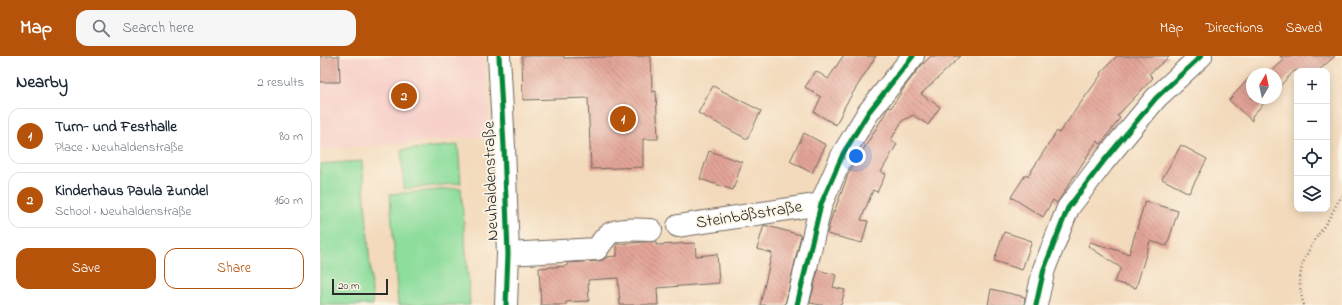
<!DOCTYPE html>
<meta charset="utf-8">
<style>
:root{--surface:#fff;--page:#f6f6f7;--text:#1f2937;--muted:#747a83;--line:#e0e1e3;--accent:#b45309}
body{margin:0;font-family:"Indie Flower",sans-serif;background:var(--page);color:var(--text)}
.controls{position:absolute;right:12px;top:12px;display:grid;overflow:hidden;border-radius:8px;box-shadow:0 2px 10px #0003}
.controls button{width:36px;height:36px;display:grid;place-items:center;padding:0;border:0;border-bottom:1px solid var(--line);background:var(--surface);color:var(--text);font:20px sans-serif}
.compass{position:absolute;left:926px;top:12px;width:36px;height:36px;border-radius:50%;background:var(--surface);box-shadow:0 2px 10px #0003;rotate:9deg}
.scale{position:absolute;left:12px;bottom:10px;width:56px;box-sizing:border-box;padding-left:4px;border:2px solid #2b2b2b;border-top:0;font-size:11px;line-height:14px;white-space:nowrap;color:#2b2b2b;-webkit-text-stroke:3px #fcf5e5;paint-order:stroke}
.you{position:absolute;left:536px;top:100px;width:14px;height:14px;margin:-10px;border:3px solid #fff;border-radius:50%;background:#1a73e8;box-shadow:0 0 0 6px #1a73e833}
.badge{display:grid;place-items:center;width:26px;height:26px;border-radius:50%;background:var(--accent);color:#fff;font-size:13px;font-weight:700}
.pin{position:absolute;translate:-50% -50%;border:2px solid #fff;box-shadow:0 1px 4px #0006}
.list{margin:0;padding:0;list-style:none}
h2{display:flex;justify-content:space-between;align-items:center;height:52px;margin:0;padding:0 16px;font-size:17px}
h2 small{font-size:13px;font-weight:400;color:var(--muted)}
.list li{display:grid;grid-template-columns:26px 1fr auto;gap:12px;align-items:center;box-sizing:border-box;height:56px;margin:0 8px 8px;padding:0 8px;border:1px solid var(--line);border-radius:12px}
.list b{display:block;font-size:15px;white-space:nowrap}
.list p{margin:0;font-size:13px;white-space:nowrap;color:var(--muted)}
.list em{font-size:13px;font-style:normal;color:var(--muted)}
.actions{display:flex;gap:8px;padding:12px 16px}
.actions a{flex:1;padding:9px 0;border:1px solid var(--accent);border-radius:12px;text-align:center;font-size:14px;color:var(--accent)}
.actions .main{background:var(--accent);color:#fff}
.icon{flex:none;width:22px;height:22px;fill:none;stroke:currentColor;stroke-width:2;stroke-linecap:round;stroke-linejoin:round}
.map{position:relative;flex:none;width:1022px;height:249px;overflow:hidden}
header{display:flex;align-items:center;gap:24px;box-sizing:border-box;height:56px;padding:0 20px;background:var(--accent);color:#fff}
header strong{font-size:19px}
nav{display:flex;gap:22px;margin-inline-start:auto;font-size:14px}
.search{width:280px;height:36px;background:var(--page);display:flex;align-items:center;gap:10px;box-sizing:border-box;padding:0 14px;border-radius:12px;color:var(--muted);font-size:15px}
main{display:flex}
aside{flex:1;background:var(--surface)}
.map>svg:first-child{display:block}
.built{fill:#f7d0cb}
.grass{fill:#8ddd9c;stroke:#5c8464}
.building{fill:url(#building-back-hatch)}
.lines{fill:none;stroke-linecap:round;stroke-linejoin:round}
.minor-casing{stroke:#71685e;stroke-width:24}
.path{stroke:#71685e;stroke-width:2.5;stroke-dasharray:1 3;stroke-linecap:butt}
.minor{stroke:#fff;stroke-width:22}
.cycleway-casing{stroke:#fcf5e5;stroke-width:8}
.cycleway{stroke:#00873e;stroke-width:5}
.labels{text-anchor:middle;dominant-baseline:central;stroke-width:3.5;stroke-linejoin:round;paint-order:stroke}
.street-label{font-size:17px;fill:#2b2b2b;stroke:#fcf5e5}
</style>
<header>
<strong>Map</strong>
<div class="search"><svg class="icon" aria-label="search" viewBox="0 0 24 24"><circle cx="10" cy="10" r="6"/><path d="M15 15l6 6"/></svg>Search here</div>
<nav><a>Map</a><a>Directions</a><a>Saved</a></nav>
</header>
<main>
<aside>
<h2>Nearby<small>2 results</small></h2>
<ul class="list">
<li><span class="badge">1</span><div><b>Turn- und Festhalle</b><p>Place · Neuhaldenstraße</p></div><em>80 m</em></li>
<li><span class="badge">2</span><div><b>Kinderhaus Paula Zundel</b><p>School · Neuhaldenstraße</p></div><em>160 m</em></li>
</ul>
<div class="actions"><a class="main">Save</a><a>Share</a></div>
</aside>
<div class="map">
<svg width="1022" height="249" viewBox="0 0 1022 249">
<defs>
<pattern id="building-back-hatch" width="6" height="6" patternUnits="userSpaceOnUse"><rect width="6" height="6" fill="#e3a497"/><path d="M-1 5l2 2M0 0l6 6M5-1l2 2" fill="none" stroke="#b8867b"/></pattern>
</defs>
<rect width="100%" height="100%" fill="#fcf5e5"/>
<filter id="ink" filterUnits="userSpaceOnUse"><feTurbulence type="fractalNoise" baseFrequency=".025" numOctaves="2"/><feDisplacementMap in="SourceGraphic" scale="8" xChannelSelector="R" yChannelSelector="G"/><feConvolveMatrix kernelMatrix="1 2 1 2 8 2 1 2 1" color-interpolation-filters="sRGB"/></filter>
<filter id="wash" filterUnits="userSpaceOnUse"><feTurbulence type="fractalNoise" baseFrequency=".012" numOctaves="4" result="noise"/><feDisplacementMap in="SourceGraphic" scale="16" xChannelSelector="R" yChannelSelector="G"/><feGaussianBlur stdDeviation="0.9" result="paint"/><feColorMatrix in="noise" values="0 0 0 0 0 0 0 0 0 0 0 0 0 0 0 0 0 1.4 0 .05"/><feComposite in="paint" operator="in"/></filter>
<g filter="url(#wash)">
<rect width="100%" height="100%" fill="#f3dabc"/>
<path class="built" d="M 0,0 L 164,0 L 170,80 L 0,93 Z"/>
<path class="grass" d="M 138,89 L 141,127 L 84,133 L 81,94 Z
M 42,105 L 53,249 L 0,249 L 0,108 Z
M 141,132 L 150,249 L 78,249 L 70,138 Z"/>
<g id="blocks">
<path class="building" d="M 0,0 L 19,0 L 20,26 L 0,26 Z
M 202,0 L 244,0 L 244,2 L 331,0 L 332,36 L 336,35 L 338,83 L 323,83 L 323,111 L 271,113 L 268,42 L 203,44 Z
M 523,0 L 556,0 L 526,48 L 516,69 L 494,56 L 501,41 L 485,31 L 496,15 L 508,23 Z
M 611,0 L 641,0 L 601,38 L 620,51 L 608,69 L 593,59 L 582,65 L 571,84 L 577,88 L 561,116 L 566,118 L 557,136 L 553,134 L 541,164 L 548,165 L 542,187 L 507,178 L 513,156 L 514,156 L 527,122 L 527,121 L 536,103 L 537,104 L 569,51 L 571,52 L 586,29 L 601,10 Z
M 797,0 L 850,0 L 829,18 L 833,22 L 797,60 L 800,62 L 781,88 L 777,85 L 737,147 L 733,144 L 723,161 L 691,141 L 706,118 L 708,120 L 737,75 L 739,77 L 781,19 L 780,17 Z
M 960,0 L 1015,0 L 998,15 L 974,15 L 956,34 L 956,18 L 949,18 L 964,4 Z
M 932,19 L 932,42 L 949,42 L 932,60 L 932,65 L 909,44 Z
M 393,30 L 441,55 L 427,83 L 378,57 Z
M 484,77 L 506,89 L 492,117 L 470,105 Z
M 861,89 L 887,103 L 869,137 L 842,123 Z
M 389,95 L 422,106 L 413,134 L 380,123 Z
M 825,145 L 858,155 L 847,190 L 830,185 L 816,232 L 794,226 L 801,212 L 768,190 L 770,186 L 809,198 Z
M 444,169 L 481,179 L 465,249 L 440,249 L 452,197 L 437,193 Z
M 684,176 L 712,185 L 702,214 L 674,205 Z
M 336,185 L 336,189 L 375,187 L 376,200 L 397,198 L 399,227 L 337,232 L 338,249 L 300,249 L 298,222 L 268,224 L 269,245 L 246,246 L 246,249 L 221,249 L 219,212 L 247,210 L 247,207 L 278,205 L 283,204 L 287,201 L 297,200 L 297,188 L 298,188 Z
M 498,214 L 516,219 L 513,231 L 525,234 L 521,249 L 501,249 L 490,247 Z
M 671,233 L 705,241 L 704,249 L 668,249 Z"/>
</g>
</g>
<g filter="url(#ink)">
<use href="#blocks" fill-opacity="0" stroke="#71685e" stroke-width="1"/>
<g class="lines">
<defs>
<path id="minor" d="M 179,0 L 184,91 L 188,198 L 186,249
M 358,170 L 501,148
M 188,198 L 277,193 C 280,189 282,185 286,181 C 293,171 320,174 331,174
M 477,249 L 501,148 L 523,98 L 548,57 L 593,0
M 716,249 L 724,213 L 748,152 L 783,106 L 836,42 L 881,0"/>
</defs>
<use href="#minor" class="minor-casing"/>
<path class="path" d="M 984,249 C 972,213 989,193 1008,164 C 1013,156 1016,148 1022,140"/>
<use href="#minor" class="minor"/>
<defs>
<path id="cycleway" d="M 179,0 L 184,91 L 188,198 L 186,249
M 477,249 L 501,148 L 523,98 L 548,57 L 593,0
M 716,249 L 724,213 L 748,152 L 783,106 L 836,42 L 881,0"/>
</defs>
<use href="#cycleway" class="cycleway-casing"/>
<use href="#cycleway" class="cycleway"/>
</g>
</g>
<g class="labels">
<g class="street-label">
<text transform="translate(171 125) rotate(-92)">Neuhaldenstraße</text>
<text transform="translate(429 159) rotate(-9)">Steinbößstraße</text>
</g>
</g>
</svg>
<div class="controls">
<button>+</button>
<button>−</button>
<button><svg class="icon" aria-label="locate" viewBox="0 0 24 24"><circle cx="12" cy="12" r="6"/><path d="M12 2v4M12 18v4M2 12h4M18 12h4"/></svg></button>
<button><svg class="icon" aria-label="layers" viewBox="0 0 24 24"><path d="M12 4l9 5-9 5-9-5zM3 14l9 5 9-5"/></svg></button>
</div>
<svg class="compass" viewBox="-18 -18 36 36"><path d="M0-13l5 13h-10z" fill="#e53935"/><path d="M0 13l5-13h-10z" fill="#747a83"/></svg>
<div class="scale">20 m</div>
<div class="you"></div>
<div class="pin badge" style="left:303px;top:63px">1</div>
<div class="pin badge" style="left:84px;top:40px">2</div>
</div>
</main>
